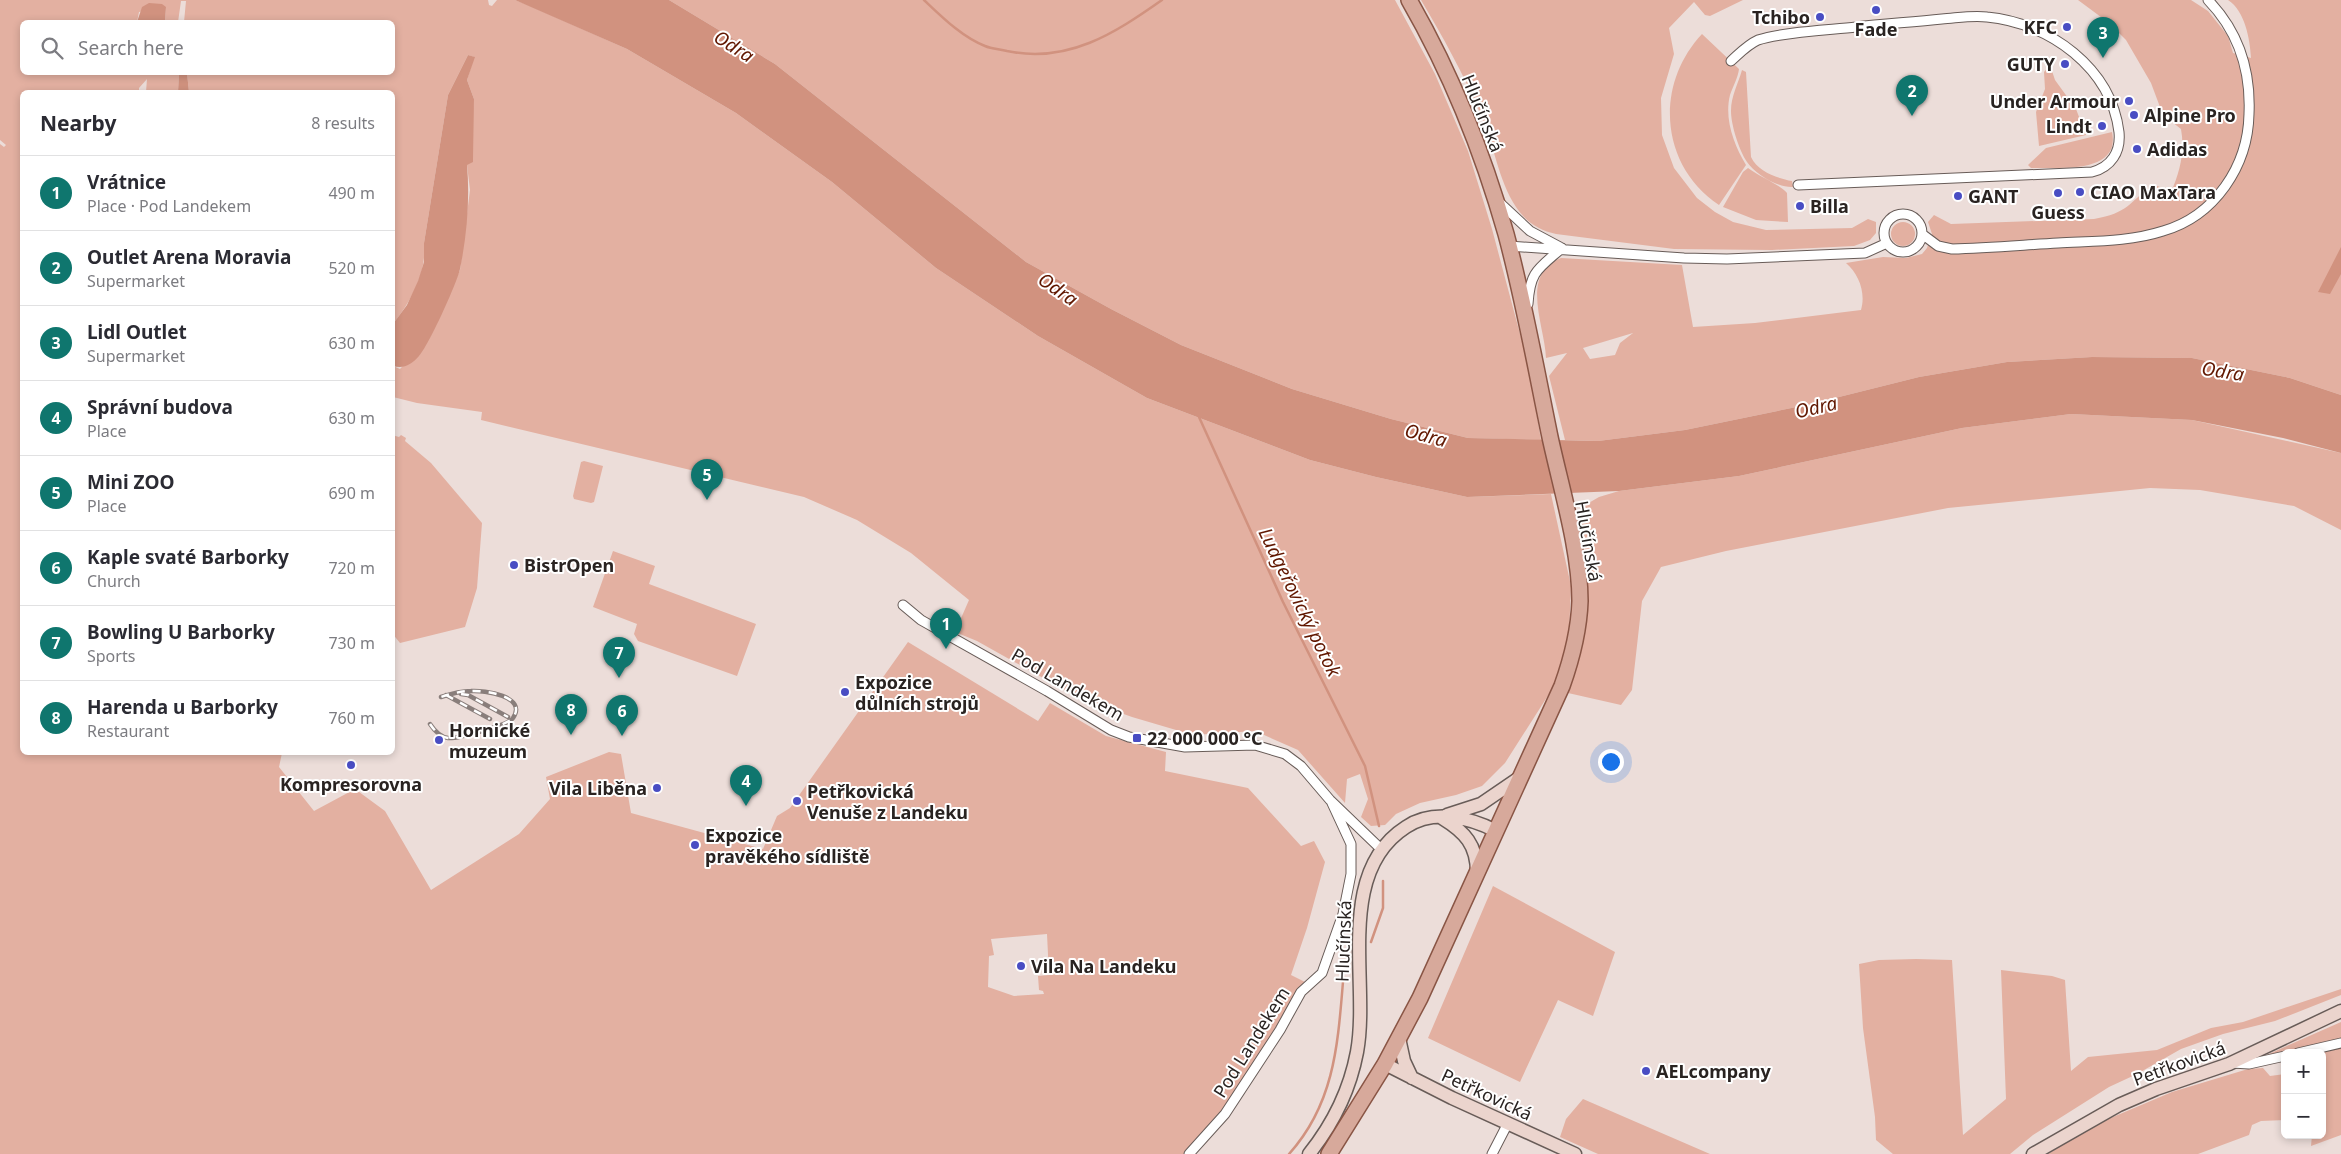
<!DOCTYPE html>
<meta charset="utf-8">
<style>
:root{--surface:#fff;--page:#f7f7f7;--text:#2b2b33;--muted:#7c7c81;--line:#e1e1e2;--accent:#0f766e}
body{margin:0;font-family:"Noto Sans",sans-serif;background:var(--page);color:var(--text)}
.controls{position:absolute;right:15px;bottom:15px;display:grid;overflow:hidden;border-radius:8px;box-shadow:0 2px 8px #0003}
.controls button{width:45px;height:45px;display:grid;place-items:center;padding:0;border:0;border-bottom:1px solid var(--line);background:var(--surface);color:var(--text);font:25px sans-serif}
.you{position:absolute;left:1610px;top:761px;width:18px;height:18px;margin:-12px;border:4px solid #fff;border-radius:50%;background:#1a73e8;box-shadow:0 0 0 8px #1a73e833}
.badge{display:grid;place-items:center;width:32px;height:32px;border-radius:50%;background:var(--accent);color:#fff;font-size:16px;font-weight:700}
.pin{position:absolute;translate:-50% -41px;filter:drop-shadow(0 1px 2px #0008)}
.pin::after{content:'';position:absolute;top:26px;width:18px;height:15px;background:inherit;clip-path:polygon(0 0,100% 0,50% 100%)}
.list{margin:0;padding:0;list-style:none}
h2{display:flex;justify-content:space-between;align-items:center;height:65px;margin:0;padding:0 20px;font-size:21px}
h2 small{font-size:16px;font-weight:400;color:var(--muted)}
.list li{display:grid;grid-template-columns:32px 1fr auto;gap:15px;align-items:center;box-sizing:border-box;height:75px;padding:0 20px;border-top:1px solid var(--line)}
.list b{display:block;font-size:19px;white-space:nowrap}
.list p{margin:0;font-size:16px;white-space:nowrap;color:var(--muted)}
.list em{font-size:16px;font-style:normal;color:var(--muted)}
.icon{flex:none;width:28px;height:28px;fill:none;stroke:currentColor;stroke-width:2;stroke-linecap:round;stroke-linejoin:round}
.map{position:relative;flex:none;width:2341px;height:1154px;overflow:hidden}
.search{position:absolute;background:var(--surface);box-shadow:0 2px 8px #0003;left:20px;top:20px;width:375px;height:55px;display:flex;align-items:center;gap:12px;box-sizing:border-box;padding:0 18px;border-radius:8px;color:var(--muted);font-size:19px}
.panel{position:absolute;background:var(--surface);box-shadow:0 2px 8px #0003;left:20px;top:90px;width:375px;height:665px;border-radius:8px}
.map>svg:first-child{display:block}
.green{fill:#e3b0a1;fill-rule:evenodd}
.water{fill:#d1927f}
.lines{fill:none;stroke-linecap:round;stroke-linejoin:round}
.stream{stroke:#d1927f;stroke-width:2.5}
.street-casing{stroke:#685c58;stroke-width:11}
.secondary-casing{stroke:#685c58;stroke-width:15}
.primary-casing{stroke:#895545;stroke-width:18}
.street{stroke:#fff;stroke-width:9}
.secondary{stroke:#ebd4cd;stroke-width:12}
.primary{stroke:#d7a99b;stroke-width:15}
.rail-casing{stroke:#897e7b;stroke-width:4.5}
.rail{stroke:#fff;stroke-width:2.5;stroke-dasharray:8;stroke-linecap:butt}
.poi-dot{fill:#494dc3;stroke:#fff;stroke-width:2}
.labels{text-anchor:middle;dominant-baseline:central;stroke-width:4;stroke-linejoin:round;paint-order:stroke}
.poi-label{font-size:18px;font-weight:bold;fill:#292321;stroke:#fff;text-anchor:start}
.street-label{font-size:18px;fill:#292321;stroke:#fff}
.water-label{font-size:19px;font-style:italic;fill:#611700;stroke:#fff}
</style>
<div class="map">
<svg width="2341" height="1154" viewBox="0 0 2341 1154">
<rect width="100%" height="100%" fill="#ecddd9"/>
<path class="green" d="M 0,0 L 488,0 L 489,5 L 492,6 L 497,0 L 515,0 L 528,5 L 627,49 L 736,113 L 832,182 L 936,268 L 1038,336 L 1147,398 L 1310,460 L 1376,477 L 1467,497 L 1551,494 L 1571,586 L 1569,635 L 1556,683 L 1505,763 L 1482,786 L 1456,795 L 1420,803 L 1396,814 L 1385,825 L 1371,826 L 1361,817 L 1368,799 L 1360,774 L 1347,779 L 1345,803 L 1298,750 L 1255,731 L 1193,735 L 1132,717 L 1079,698 L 977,641 L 955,632 L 969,600 L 911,553 L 857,520 L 804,497 L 481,420 L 482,412 L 417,403 L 393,397 L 393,366 L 400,369 L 430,337 L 460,270 L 470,190 L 467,165 L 474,99 L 467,80 L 474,57 L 468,55 L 448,95 L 424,243 C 427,273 411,301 393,324 L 392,92 L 189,92 L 187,73 L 392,72 L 392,22 L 184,22 L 186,1 L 181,1 L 178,22 L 165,22 L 166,7 L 139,12 L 137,22 L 22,22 L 22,72 L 179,73 L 178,92 L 146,92 L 147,79 L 139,88 L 139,92 L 22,92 L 22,752 L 282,753 L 279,767 L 314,811 L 355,789 L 385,811 L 431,890 L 519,834 L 550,799 L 546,777 L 609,752 L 621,754 L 631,813 L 763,849 L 777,816 L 790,808 L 908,642 L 1038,721 L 1050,703 L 1106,736 L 1166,752 L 1165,771 L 1248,788 L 1301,846 L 1314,841 L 1325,862 L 1307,928 L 1291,975 L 1307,983 L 1222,1113 L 1185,1154 L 0,1154 L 0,144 L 4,147 L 6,145 L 0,140 ZM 1047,934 L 1049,975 L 1038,976 L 1039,990 L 1043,991 L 1044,994 L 1014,996 L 988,987 L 989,956 L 994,955 L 991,939 Z
M 669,0 L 1395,0 L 1435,74 L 1468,151 L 1492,229 L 1528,364 L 1541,440 L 1468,438 L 1391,419 L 1292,389 L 1181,345 L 1111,309 L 1026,262 L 775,64 Z
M 1421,0 L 1743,0 L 1710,16 L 1705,15 L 1694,2 L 1669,28 L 1674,54 L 1661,98 L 1662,135 L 1674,168 L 1697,198 L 1715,212 L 1733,222 L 1766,230 L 1852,228 L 1868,219 L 1876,222 L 1876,233 L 1870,240 L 1854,246 L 1772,250 L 1674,249 L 1556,234 C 1539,230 1526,222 1516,207 C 1498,180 1494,144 1481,115 C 1464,75 1443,37 1421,0 Z
M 2078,0 L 2191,0 L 2208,11 L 2228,36 L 2233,53 L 2251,58 C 2250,39 2245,11 2228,0 L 2341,0 L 2341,395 L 2290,378 L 2192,358 L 2092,357 L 2007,362 L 1919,377 L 1811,404 L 1685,430 L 1598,441 L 1565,440 L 1549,376 L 1567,353 L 1546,358 C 1545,326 1519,274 1561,258 L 1682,265 L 1693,327 L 1755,323 L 1861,310 C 1866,293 1859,274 1846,263 L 1883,257 L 1906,258 L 1922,254 L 1927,248 L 1932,234 L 1928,222 L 1934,215 L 1951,224 L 2094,219 C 2128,213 2129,203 2153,184 L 2171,192 C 2180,172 2185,151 2181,129 L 2163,115 L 2151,83 L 2126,40 L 2109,23 ZM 1633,333 L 1620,343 L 1615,355 L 1590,359 L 1583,348 Z
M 1702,34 L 1739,69 C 1738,78 1733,86 1730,95 C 1724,119 1734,145 1746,165 L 1719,205 C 1660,166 1654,85 1702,34 Z
M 2050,65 L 2055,80 L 2076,109 L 2086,135 L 2039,146 L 2036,112 L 2045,89 L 2044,72 Z
M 1742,70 L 1746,72 L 1751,157 C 1758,172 1777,178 1792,181 L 1793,187 C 1778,188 1755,174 1747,162 C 1739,150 1731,125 1731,111 C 1731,96 1738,84 1742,70 Z
M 2112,132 C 2121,175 2057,167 2031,168 L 2028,165 L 2046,148 Z
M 1748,168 C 1760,177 1779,184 1787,193 L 1788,222 L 1756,220 L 1723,207 L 1743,172 Z
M1891 234a12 12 0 1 1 24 0a12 12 0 1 1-24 0Z
M 2071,414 L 2192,420 L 2341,453 L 2341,530 L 2294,506 L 2200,490 L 2150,488 L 1948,508 L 1726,551 L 1661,567 L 1642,601 L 1632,690 L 1621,705 L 1568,693 C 1576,667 1584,642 1587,615 C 1590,580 1583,543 1580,508 L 1599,497 L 1619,491 L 1739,476 L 1962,428 Z
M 392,435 L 399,437 L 401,435 L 406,438 L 405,441 L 431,463 L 482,523 L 477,588 L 465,627 L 400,643 L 392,633 Z
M 584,461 L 603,466 L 594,502 L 591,503 L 574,499 L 573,496 L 581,462 Z
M 613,551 L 655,566 L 649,584 L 756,624 L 737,676 L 638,641 L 634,634 L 637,624 L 593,607 Z
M 1493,886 L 1615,952 L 1593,1016 L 1558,1000 L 1520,1082 L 1428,1038 Z
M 1916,959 L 1952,960 L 1963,1135 L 2006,1099 L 2001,970 L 2052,976 L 2065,980 L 2071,1071 L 2088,1057 L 2157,1050 L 2211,1028 L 2243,1022 L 2341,989 L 2341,995 L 2275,1021 L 2223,1034 L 2181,1049 L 2137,1074 L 2109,1087 L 2033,1135 L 2010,1154 L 1893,1154 L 1876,1140 L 1875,1117 L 1863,1028 L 1859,964 L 1879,960 Z
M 2341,1022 L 2341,1038 L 2262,1057 Z
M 2341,1047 L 2341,1135 L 2311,1146 L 2312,1135 L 2322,1135 L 2321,1053 Z
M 2263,1068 L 2270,1076 L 2285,1074 L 2285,1120 L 2261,1121 L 2252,1125 L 2249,1135 L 2198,1154 L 2048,1154 L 2094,1125 L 2172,1092 L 2248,1069 Z
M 1583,1099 L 1710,1154 L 1598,1154 L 1560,1137 L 1566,1119 Z"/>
<path class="water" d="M 515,0 L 669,0 L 775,64 L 1026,262 L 1111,309 L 1181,345 L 1292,389 L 1391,419 L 1468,438 L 1598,441 L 1685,430 L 1811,404 L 1919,377 L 2007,362 L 2092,357 L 2192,358 L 2290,378 L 2341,395 L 2341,453 L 2283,438 L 2192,420 L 2071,414 L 1962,428 L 1739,476 L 1619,491 L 1467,497 L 1376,477 L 1310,460 L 1147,398 L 1038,336 L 936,268 L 832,182 L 736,113 L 627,49 Z
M 149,3 L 162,4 L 166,7 L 165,22 L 137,22 L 142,7 Z
M 468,55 L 475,57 L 467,80 L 474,99 L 473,158 L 473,162 L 467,165 C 470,199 467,235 460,269 C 457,283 428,347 419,356 C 411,365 404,369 393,366 L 393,324 L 407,305 L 418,281 L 424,262 L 424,243 L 448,95 Z
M 179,73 L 187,73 L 189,92 L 178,92 Z
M 2341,247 L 2341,274 L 2330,294 L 2318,292 Z"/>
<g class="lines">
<path class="stream" d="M 924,0 C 942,17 962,37 985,46 C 992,49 1000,49 1007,51 C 1068,64 1115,33 1162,0
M 1199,417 L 1283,602 L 1365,766 L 1379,826
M 1371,942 L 1383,908 L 1383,881
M 1289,1154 C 1337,1101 1338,1038 1344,970"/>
<defs>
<path id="street" d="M 1731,61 C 1740,53 1747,45 1758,40 C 1782,32 1829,30 1856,27 C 1884,24 1913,22 1942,19 C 1957,18 1973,15 1987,17 C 2050,23 2111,68 2119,132 C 2121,152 2111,167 2092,172 L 1798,185
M 1500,203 L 1530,231 L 1560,247
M1884 233a19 19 0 1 1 38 0a19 19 0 1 1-38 0Z
M 1922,234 L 1938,246 L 1952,249 C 1987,248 2023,245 2058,243 C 2093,241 2129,242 2163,231 C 2215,216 2248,166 2249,114 C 2251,70 2239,32 2208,0
M 1509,246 L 1684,258 L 1727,259 L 1865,253 L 1887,243
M 1528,304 C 1530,271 1538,269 1562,248
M 903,605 L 921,620 L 1047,691 L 1111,730 L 1129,737 L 1185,747 L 1255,745 L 1285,754 L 1301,766 L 1330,800 L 1382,850
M 2298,1053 L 2341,1043
M 2232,1063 L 2249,1064 L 2285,1056
M 1189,1154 L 1225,1114 L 1280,1030 L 1301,992 L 1322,973 L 1343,914 L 1351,874 L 1351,844 L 1332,803
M 1492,1154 L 1508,1123"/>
<path id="secondary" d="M 1447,815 L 1481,804 L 1522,776
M 1442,818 C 1465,832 1477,845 1477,873
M 1399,1038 L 1404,1061 L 1412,1078
M 1385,1064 L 1452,1098 L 1575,1154
M 1309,1154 C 1333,1124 1350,1089 1357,1052 C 1370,982 1334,873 1406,827 C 1433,809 1469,817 1496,831
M 2033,1154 L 2119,1105 L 2156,1089 L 2229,1064 L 2341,1011"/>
<path id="primary" d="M 1329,1154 L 1385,1064 L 1420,998 L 1562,686 C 1572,658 1579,631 1580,601 C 1580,550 1561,488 1550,437 C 1536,369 1524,301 1506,234 C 1483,153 1451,73 1409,0"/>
</defs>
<use href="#street" class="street-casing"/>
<use href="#secondary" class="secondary-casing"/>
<use href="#primary" class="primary-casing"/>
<use href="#street" class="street"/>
<use href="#secondary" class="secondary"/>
<use href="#primary" class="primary"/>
<defs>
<path id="rail" d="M 461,694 L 468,695 L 508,717
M 446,695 L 490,719
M 430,724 C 434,730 440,737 448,738 C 457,739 509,725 513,718 C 528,696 484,690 471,691 C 461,691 450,694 441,697"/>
</defs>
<use href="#rail" class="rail-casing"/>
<use href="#rail" class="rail"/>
</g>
<g class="poi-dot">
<circle cx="1876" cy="10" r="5"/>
<circle cx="1820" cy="17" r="5"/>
<circle cx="2067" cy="27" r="5"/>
<circle cx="2065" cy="64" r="5"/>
<circle cx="2129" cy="101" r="5"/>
<circle cx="2134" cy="115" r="5"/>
<circle cx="2102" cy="126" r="5"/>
<circle cx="2137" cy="149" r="5"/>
<circle cx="2080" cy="192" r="5"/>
<circle cx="2058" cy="193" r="5"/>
<circle cx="1958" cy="196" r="5"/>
<circle cx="1800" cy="206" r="5"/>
<circle cx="514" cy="565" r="5"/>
<circle cx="845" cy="692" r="5"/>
<rect x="1132" y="733" width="10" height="10" rx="2.5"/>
<circle cx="439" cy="740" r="5"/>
<circle cx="351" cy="765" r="5"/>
<circle cx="657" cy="788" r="5"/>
<circle cx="797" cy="801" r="5"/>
<circle cx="695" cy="845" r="5"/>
<circle cx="1021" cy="966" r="5"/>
<circle cx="1646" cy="1071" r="5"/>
</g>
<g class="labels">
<g class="poi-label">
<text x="1810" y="17" text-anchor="end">Tchibo</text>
<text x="2057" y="27" text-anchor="end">KFC</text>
<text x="1876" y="29" text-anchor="middle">Fade</text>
<text x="2055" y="64" text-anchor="end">GUTY</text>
<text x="2119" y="101" text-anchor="end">Under Armour</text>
<text x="2144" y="115">Alpine Pro</text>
<text x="2092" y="126" text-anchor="end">Lindt</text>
<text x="2147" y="149">Adidas</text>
<text x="2090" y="192">CIAO MaxTara</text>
<text x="1968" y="196">GANT</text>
<text x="1810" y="206">Billa</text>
<text x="2058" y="212" text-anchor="middle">Guess</text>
<text x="524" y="565">BistrOpen</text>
<text x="855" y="682">Expozice<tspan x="855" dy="21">důlních strojů</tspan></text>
<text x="449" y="730">Hornické<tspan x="449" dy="21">muzeum</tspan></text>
<text x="1147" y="738">22 000 000 °C</text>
<text x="351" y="784" text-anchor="middle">Kompresorovna</text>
<text x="647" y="788" text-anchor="end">Vila Liběna</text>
<text x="807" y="791">Petřkovická<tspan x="807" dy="21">Venuše z Landeku</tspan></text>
<text x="705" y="835">Expozice<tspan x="705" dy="21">pravěkého sídliště</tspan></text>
<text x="1031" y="966">Vila Na Landeku</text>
<text x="1656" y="1071">AELcompany</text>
</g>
<g class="street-label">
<text transform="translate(1483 113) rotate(68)">Hlučínská</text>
<text transform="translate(1589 541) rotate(80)">Hlučínská</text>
<text transform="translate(1068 684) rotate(30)">Pod Landekem</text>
<text transform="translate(1343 941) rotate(-88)">Hlučínská</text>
<text transform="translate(1251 1042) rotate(-58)">Pod Landekem</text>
<text transform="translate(2179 1063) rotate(-20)">Petřkovická</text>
<text transform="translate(1487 1094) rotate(25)">Petřkovická</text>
</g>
<g class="water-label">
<text transform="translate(734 46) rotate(32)">Odra</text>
<text transform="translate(1058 289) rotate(34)">Odra</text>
<text transform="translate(2223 371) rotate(9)">Odra</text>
<text transform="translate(1816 407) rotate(-13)">Odra</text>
<text transform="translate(1426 435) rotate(15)">Odra</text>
<text transform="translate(1300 602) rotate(64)">Ludgeřovický potok</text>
</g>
</g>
</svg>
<div class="controls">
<button>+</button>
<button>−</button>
</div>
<div class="you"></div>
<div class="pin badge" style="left:946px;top:649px">1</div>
<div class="pin badge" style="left:1912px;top:116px">2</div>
<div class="pin badge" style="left:2103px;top:58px">3</div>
<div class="pin badge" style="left:746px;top:806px">4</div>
<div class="pin badge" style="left:707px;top:500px">5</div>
<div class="pin badge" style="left:622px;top:736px">6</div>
<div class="pin badge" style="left:619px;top:678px">7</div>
<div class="pin badge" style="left:571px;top:735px">8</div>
<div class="search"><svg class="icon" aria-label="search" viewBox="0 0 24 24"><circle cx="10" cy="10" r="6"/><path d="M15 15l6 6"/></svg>Search here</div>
<section class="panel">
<h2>Nearby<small>8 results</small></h2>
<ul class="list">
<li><span class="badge">1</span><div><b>Vrátnice</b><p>Place · Pod Landekem</p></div><em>490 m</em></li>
<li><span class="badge">2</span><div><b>Outlet Arena Moravia</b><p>Supermarket</p></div><em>520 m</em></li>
<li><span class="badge">3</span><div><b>Lidl Outlet</b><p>Supermarket</p></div><em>630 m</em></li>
<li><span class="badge">4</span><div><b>Správní budova</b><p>Place</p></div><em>630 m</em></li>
<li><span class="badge">5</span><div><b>Mini ZOO</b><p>Place</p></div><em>690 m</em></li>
<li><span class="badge">6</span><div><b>Kaple svaté Barborky</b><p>Church</p></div><em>720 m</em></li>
<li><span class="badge">7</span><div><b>Bowling U Barborky</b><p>Sports</p></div><em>730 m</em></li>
<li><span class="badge">8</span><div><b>Harenda u Barborky</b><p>Restaurant</p></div><em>760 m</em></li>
</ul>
</section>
</div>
